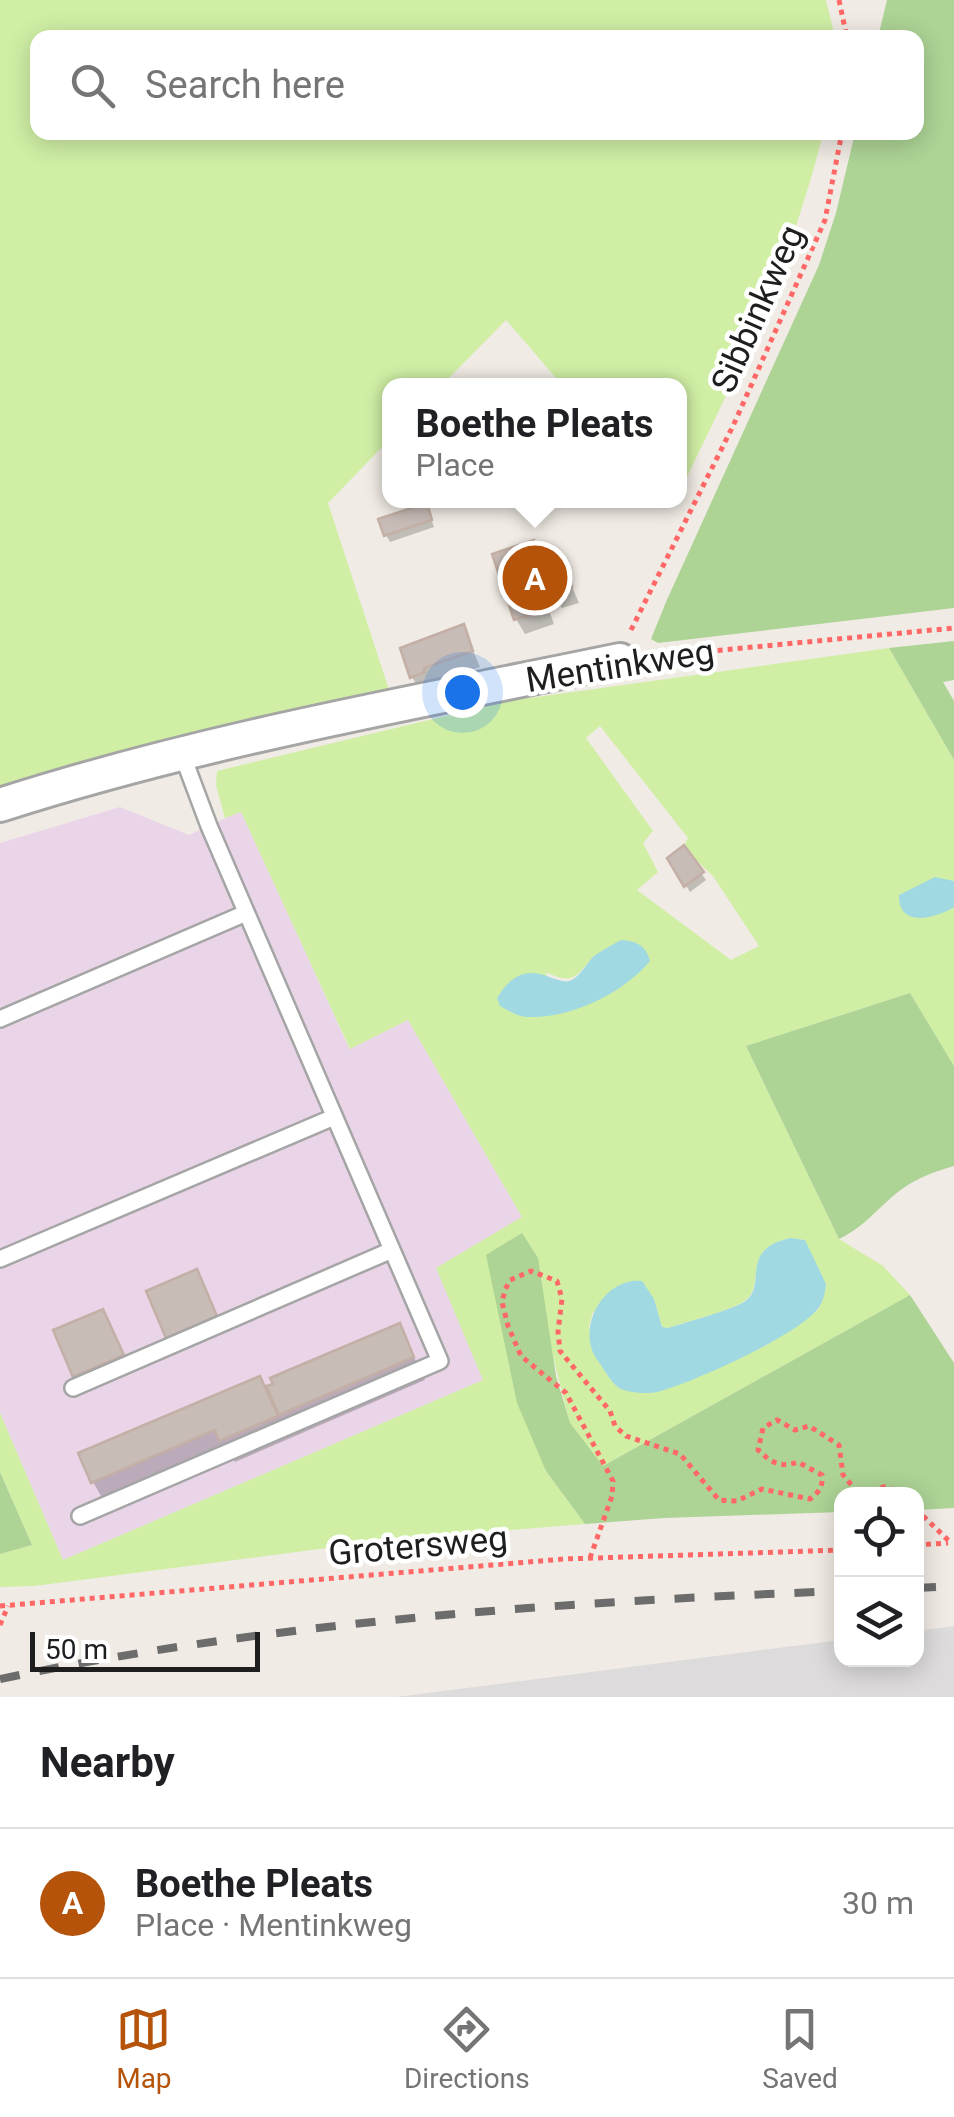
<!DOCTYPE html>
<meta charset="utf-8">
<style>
:root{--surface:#fff;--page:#f6f6f6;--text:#202124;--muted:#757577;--line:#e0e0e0;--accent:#b45309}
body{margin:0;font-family:Roboto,sans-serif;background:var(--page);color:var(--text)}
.controls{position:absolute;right:30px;bottom:30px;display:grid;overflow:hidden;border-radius:20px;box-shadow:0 5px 25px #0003}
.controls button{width:90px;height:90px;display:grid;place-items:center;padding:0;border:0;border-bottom:2px solid var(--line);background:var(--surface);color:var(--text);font:50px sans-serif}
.scale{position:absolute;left:30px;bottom:25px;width:230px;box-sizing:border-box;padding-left:10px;border:5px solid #1e1e1e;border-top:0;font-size:28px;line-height:35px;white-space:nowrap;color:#1e1e1e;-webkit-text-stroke:8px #fff;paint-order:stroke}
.you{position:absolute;left:462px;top:692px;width:35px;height:35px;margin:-25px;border:8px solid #fff;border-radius:50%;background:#1a73e8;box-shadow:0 0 0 15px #1a73e833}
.badge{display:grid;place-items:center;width:65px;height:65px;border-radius:50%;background:var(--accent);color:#fff;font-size:32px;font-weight:700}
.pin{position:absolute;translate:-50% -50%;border:5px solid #fff;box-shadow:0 2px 10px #0006}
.popup{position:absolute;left:382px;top:378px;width:305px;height:130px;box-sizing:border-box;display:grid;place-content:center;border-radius:20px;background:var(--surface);filter:drop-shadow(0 2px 8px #0005);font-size:32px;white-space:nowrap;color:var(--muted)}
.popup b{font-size:38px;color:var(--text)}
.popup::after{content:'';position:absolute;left:50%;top:100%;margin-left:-20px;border:20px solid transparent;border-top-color:var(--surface)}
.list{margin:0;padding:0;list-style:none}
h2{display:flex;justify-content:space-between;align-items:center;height:130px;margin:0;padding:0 40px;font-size:42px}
h2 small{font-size:32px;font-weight:400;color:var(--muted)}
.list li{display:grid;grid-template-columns:65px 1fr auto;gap:30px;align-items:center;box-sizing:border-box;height:150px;padding:0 40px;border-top:2px solid var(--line)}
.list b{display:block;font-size:38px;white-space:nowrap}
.list p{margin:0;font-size:32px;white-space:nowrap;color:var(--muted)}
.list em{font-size:32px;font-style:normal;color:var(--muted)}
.icon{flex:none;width:55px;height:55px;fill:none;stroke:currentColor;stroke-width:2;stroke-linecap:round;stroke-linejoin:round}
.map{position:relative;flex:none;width:954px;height:1697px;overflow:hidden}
.search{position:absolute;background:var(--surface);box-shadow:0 5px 25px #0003;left:30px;right:30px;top:30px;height:110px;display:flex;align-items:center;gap:25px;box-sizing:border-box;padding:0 35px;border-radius:20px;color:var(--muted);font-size:38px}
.sheet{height:280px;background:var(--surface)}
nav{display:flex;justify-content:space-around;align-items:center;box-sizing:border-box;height:140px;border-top:2px solid var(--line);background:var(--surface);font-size:28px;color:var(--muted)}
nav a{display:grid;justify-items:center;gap:5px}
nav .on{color:var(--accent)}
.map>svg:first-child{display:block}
.residential{fill:#dddbdb}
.industrial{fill:#ead5e8}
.grass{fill:#d0efa5;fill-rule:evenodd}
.forest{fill:#add395}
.water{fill:#a0d9e2}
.shadow{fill:#0003}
.building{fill:#c8bcb6;stroke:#c3afa5;stroke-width:2.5}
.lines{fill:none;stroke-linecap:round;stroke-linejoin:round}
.service-casing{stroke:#a5a5a5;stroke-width:20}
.minor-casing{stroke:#a5a5a5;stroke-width:38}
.path{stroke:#ff6866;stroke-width:5;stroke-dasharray:5 5;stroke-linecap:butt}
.service{stroke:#fff;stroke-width:15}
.minor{stroke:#fff;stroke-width:32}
.rail{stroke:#6c6c6c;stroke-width:8;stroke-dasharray:20 20;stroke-linecap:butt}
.labels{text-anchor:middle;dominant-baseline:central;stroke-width:9;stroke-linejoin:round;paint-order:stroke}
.street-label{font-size:35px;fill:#1e1e1e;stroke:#fff}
</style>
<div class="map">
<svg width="954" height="1697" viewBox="0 0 954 1697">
<rect width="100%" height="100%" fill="#f0ebe4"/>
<path class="residential" d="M 954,1626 L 954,1697 L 396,1697 L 841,1640 L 842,1660 L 916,1660 L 917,1631 Z"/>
<path class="industrial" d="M 120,807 L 189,835 L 241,811 L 349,1048 L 408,1019 L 522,1217 L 484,1380 L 63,1560 L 0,1413 L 0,843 Z"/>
<path class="grass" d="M 0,0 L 826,0 L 835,37 L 38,38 L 38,132 L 823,133 C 793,258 737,375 680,491 L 680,386 L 562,385 L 506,320 L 442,385 L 390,386 L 390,439 L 328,503 L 390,693 L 0,790 Z
M 889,648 L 954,760 L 954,881 L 951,880 L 954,907 L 954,1066 L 910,993 L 746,1046 L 839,1239 L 883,1266 L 910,1295 L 603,1466 L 570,1424 L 522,1233 L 487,1255 L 546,1471 L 585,1524 L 397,1539 L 34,1586 L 0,1587 L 0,1554 L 32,1545 L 0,1472 L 0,1413 L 63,1560 L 483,1380 L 436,1268 L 522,1217 L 408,1020 L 350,1049 L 241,812 L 225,818 L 216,785 L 217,771 L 508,701 ZM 600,726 L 688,838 L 683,848 L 713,876 L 759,946 L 731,960 L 637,890 L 658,872 L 643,843 L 653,831 L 586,738 ZM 595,955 L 569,1010 L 545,972 C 575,985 574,978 595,955 ZM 790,1238 L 805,1240 L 819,1309 L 767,1345 L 652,1393 L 621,1389 L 611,1380 L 592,1350 L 589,1326 L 593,1312 L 654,1299 L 662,1327 L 668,1328 C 688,1321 727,1312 743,1302 C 768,1287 739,1249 790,1238 Z"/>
<path class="forest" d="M 887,0 L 954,0 L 954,608 L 658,643 L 651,639 L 666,602 L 819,265 L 836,213 L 855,133 L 916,132 L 916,38 L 878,37 Z
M 954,641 L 954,680 L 943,682 L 954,701 L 954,760 L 889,648 Z
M 910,993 L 954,1066 L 954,1166 C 936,1171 917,1178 902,1189 C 880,1205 865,1227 839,1239 L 746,1046 Z
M 522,1233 L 538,1258 L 556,1376 L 570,1423 L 603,1466 L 910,1295 L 954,1363 L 954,1508 L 917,1510 L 916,1494 L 842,1494 L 841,1512 L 664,1518 L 585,1524 L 546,1471 L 517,1403 L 486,1255 Z
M 0,1472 L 32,1545 L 0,1554 Z"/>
<path class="water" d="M 935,877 L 954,881 L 954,907 C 935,919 898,928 899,895 Z
M 621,940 C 636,941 646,945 650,961 C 623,993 573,1018 529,1017 C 519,1017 509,1011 500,1006 L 497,998 C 527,949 555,989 572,980 C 581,975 587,963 594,956 C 602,950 612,945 621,940 Z
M 790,1238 L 805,1240 L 826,1284 C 825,1294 823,1304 815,1312 C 789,1339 694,1382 657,1392 C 647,1394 628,1393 619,1388 C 613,1384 608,1376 604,1370 C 601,1364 594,1357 592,1350 C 581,1318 608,1277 642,1281 L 654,1299 L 662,1327 L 668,1328 C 684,1323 731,1310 744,1302 C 769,1286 737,1250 790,1238 Z"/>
<path class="shadow" d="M 429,513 L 434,527 L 390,542 L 386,535 Z
M 533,543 L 546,572 L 563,566 L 579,603 L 562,608 L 558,602 L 547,605 L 554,624 L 525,634 L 516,619 Z
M 463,627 L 480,667 L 431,684 L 421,692 L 412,677 Z
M 683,848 L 706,880 L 690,892 L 670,858 Z
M 204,1287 L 223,1331 L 177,1352 L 168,1337 Z
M 399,1326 L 425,1380 L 235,1462 L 229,1452 L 106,1505 L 93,1482 L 265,1389 Z
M 111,1327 L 131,1371 L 84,1391 L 56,1332 Z"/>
<path class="building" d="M 427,503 L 432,520 L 384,536 L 378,519 Z
M 534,540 L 544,570 L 564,563 L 572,587 L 551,594 L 549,587 L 541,590 L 547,609 L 514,620 L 492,554 Z
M 464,624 L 473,651 L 424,668 L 425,672 L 410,678 L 400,648 Z
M 684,845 L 704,872 L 684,887 L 667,858 Z
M 197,1269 L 217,1316 L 166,1338 L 146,1291 Z
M 103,1309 L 124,1355 L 73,1377 L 53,1330 Z
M 400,1323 L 414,1357 L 279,1415 L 266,1386 L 273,1384 L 270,1378 Z
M 260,1376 L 278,1416 L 219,1441 L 215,1430 L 91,1483 L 78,1453 Z"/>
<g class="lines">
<defs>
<path id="service" d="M 0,1019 L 246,913
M 0,1259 L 334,1117
M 73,1388 L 392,1250
M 80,1516 L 440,1361 L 209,826 L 182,754"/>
<path id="minor" d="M 0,805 C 202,740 412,703 620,660"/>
</defs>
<use href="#service" class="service-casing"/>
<use href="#minor" class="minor-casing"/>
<path class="path" d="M 839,0 L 847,38
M 631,630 L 733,426 L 825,220 L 842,132
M 648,657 L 954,628
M 916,1509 L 951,1543
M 916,1545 L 948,1543
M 590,1558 L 612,1496 L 613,1481 L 566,1393 L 521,1356 L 508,1326 L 502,1302 L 505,1290 L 510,1280 L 531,1271 L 557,1281 L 562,1299 L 558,1331 L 560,1351 L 610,1411 L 615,1426 L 626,1436 L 680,1454 L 719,1500 L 737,1501 L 762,1489 L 810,1499 C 819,1492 823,1487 822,1475 L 798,1462 C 780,1468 772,1463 758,1450 L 763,1428 L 777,1420 L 795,1430 L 809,1426 L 839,1445 L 843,1475 L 859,1494 L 887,1486 L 898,1494
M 0,1606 L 564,1559 L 842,1550
M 0,1625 L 8,1606"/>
<use href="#service" class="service"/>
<use href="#minor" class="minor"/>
<path class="rail" d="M 916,1588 L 954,1586
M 0,1679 C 278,1621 558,1602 842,1591"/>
</g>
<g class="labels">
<g class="street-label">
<text transform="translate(758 309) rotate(-66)">Sibbinkweg</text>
<text transform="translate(620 666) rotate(-9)">Mentinkweg</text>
<text transform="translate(418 1546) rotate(-5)">Grotersweg</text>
</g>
</g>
</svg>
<div class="controls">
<button><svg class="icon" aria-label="locate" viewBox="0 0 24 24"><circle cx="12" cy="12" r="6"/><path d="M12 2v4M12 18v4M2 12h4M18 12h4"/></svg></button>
<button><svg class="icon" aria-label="layers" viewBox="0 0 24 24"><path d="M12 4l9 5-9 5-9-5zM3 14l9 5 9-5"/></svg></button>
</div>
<div class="scale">50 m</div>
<div class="you"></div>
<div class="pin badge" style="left:535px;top:578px">A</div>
<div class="popup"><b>Boethe Pleats</b>Place</div>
<div class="search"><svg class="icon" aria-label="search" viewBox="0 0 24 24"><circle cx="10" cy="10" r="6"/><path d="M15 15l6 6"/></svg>Search here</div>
</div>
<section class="sheet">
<h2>Nearby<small></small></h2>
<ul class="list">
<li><span class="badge">A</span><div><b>Boethe Pleats</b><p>Place · Mentinkweg</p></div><em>30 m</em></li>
</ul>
</section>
<nav>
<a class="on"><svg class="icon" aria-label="map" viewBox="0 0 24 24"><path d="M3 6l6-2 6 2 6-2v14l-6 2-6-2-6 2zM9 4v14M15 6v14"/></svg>Map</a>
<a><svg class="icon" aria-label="directions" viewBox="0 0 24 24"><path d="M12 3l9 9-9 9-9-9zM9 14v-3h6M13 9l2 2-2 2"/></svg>Directions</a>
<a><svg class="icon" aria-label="saved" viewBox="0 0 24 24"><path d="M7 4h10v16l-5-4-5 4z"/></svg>Saved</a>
</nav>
